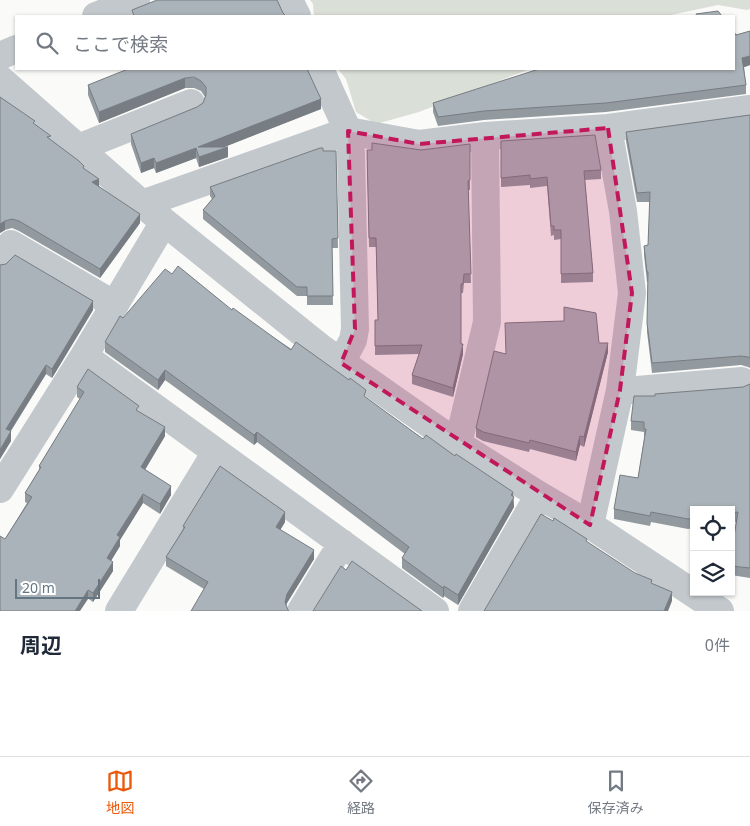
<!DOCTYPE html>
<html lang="ja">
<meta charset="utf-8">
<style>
:root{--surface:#fff;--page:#f6f6f7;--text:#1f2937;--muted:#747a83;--line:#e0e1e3;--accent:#ea580c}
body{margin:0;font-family:"Noto Sans","Noto Sans JP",sans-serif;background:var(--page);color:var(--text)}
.controls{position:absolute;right:15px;bottom:15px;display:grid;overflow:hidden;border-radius:0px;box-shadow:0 1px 4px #0004}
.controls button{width:45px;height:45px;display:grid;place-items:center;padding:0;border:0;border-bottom:1px solid var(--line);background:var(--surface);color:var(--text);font:25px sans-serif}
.scale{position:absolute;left:15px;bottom:12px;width:85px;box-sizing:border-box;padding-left:5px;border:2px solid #657683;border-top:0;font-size:14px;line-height:18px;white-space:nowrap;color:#657683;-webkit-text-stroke:4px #fff;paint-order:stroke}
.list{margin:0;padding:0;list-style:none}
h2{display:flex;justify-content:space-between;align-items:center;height:65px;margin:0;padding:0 20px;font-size:21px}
h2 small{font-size:16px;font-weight:400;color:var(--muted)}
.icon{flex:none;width:28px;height:28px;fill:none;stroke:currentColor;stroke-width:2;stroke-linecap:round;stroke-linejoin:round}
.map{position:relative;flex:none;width:750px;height:611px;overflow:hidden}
.search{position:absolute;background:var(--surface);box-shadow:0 1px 4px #0004;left:15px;right:15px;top:15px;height:55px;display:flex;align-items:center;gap:12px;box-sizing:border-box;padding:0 18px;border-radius:0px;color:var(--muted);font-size:19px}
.sheet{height:145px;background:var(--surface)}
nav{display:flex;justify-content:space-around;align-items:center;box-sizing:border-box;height:70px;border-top:1px solid var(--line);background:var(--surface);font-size:14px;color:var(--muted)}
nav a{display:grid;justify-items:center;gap:2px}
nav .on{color:var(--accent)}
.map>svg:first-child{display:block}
.green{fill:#dadfd7}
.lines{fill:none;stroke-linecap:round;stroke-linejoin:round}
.minor{stroke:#c3c8cc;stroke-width:28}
.wall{fill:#929a9f}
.shaded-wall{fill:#777d82}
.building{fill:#aab3b9;stroke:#777d82}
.marked{fill:#c2185b;fill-opacity:0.2;stroke:#c2185b;stroke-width:4;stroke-dasharray:10 6;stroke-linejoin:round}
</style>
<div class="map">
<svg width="750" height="611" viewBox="0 0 750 611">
<rect width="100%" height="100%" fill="#fafaf8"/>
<path class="green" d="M 310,0 L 750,0 L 750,9 L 747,10 L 718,5 L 666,16 L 314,16 L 313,4 Z
M 338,69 L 530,69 L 419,112 L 376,124 L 356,112 L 346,79 Z"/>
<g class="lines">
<path class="minor" d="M 289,0 L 297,16
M 96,16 L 136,0
M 0,56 L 16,49
M 320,69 L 348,131 L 351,153 L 355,329 L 353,340 L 341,363
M 0,79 L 142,204 L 321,348 L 458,444 L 539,495 L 590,525 L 720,611
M 78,148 L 191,103
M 142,204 L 348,131 L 419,144 L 485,136 L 608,128 L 750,109
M 0,259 L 11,244 L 115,305
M 84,356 L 435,611
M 620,390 L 637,390 L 742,381
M 458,444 L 487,322 L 485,136
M 0,489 L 84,356 L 164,222
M 590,525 L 620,390 L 632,293 L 623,211 L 608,128
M 119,611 L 216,452
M 301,611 L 342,543
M 472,611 L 539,495"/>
</g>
<path class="wall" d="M 750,31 L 750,65 L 744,67 L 746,85 L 746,94 L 606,112 L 484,120 L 438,126 L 433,112 L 433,103 L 736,35 Z
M 307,69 L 321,109 L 224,147 L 228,157 L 199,167 L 196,158 L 156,173 L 154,168 L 141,173 L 131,144 L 131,134 L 197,107 L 203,103 L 205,97 L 201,91 L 194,88 L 185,88 L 99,123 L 88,95 L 88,85 Z
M 0,97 L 35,125 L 51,140 L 84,169 L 99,186 L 140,223 L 100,278 L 19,231 L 12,228 L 5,230 L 0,233 Z
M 750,115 L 750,368 L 748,367 L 741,365 L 652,373 L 647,332 L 648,282 L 647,282 L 644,255 L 644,246 L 648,245 L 650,202 L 637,202 L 626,141 L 626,132 Z
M 501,141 L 601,170 L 601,179 L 585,180 L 593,273 L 593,282 L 561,283 L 561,239 L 554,240 L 554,235 L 551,236 L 547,186 L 530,188 L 530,185 L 501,187 Z
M 367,150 L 470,180 L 470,190 L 468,190 L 471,283 L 464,283 L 463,293 L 461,293 L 461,344 L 463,354 L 453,397 L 412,384 L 412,375 L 419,354 L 375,355 L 375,320 L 378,320 L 376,247 L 369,247 Z
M 323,151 L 336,151 L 338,248 L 332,248 L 332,249 L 333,305 L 307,305 L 307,296 L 297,296 L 203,219 L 203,210 L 212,199 L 210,196 L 210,187 Z
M 0,265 L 93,310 L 52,378 L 46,374 L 11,431 L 11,441 L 0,459 Z
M 172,274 L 232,310 L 366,398 L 423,439 L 455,456 L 513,496 L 514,507 L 458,605 L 444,596 L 443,598 L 402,568 L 402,558 L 405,554 L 257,442 L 254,445 L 165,380 L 158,390 L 105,352 L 105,342 L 123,318 Z
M 599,343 L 608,352 L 584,447 L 580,445 L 576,461 L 530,449 L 529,452 L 483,441 L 476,437 L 476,428 L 506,354 Z
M 750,384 L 750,578 L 731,575 L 731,555 L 736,522 L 731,523 L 731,510 L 694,510 L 694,528 L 688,529 L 651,522 L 650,526 L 614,519 L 614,509 L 638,478 L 644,439 L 644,432 L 631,430 L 631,421 L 655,396 L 743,387 Z
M 77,387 L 139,412 L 165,436 L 145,470 L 171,495 L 160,514 L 143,503 L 120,540 L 120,546 L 111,561 L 113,571 L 93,602 L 5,539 L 27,503 L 25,502 L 25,493 L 39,470 L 39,466 L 80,399 L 77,397 Z
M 285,522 L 280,530 L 314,559 L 287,603 L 204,589 L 166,566 L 166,557 L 183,529 L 183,526 Z"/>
<path class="shaded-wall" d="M 750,56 L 750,65 L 742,68 L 742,58 Z
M 185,78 L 185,88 L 99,123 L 99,112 Z
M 321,99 L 321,109 L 199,157 L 198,147 Z
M 228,147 L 228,157 L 199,167 L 199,157 Z
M 196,148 L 196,158 L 156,173 L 156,163 Z
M 154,158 L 154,168 L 141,173 L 141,163 Z
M 99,179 L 99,188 L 92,182 Z
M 140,214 L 140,223 L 100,278 L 100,269 Z
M 5,221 L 5,230 L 0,233 L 0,224 Z
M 93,301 L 93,310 L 52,378 L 52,369 Z
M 608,343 L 608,352 L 584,447 L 584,437 Z
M 463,344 L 463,354 L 453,397 L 453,388 Z
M 46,365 L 46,374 L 6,438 L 6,429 Z
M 165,370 L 165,380 L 158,390 L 158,380 Z
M 165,427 L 165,436 L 141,476 L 141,467 Z
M 11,431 L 11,441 L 0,459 L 0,450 Z
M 257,432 L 257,442 L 254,445 L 254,435 Z
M 580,436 L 580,445 L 576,461 L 576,452 Z
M 171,486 L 171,495 L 160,514 L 160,504 Z
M 513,492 L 514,507 L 458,605 L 458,595 Z
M 143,494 L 143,503 L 120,540 L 120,546 L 107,567 L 107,558 L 117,535 Z
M 285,512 L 285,522 L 276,537 L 276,527 Z
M 314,550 L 314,559 L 287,603 L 285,611 L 285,602 L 287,594 Z
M 113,562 L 113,571 L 93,602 L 93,593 Z
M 444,586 L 444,596 L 443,598 L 443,588 Z
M 88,590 L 88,599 L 80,611 L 75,611 Z
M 672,592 L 672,601 L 668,611 L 664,611 Z"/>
<path class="building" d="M 157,0 L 277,0 L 283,13 L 286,16 L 134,16 L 132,10 Z
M 718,11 L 722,16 L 692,16 L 697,16 L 696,14 Z
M 750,31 L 750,56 L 742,58 L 746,85 L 606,103 L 484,111 L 438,117 L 433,103 L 539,69 L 734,69 L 734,32 L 736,35 Z
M 128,69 L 307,69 L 321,99 L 198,147 L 228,147 L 199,157 L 196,148 L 156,163 L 154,158 L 141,163 L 131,134 L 197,107 L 203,103 L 206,95 L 206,87 L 201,81 L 194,77 L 185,78 L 99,112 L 88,85 Z
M 0,97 L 35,121 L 33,123 L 51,136 L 47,137 L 79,161 L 84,166 L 83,168 L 99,179 L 92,182 L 140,214 L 100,269 L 19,221 L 12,219 L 5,221 L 0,224 Z
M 750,115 L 750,358 L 748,357 L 741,356 L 652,363 L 647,323 L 648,272 L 647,272 L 644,246 L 648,245 L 650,192 L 637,193 L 626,132 Z
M 595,135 L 601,170 L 584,171 L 593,273 L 561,274 L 561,230 L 554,230 L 554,226 L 551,226 L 547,177 L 530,179 L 530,175 L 501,178 L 501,141 Z
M 372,143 L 421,150 L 470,144 L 470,180 L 468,181 L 471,274 L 464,274 L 463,284 L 461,284 L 461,344 L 463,344 L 453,388 L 412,375 L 422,345 L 375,346 L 375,320 L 378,320 L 376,238 L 369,238 L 367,150 L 372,150 Z
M 320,148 L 323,148 L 323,151 L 336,151 L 338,238 L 332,239 L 332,241 L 333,296 L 307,296 L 307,287 L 297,287 L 203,210 L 215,196 L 210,187 Z
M 15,255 L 93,301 L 52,369 L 46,365 L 6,429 L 11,431 L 0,450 L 0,265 L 6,264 Z
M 178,266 L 232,310 L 233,308 L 291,350 L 296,342 L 349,380 L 350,378 L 366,390 L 364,396 L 423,439 L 426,435 L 455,456 L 456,454 L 513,492 L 511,495 L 514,497 L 458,595 L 444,586 L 443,588 L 402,558 L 409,547 L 257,432 L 254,435 L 165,370 L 158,380 L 105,342 L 120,316 L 123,318 L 165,269 L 172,274 Z
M 564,307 L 596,313 L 599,343 L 608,343 L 584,437 L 580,436 L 576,452 L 530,440 L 529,443 L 483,432 L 476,428 L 494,351 L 506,354 L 505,323 L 564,321 Z
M 88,369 L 139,406 L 136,410 L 165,427 L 141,467 L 171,486 L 160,504 L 143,494 L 117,535 L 120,537 L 107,558 L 113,562 L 93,593 L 88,590 L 75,611 L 0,611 L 0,536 L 5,539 L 32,497 L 25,493 L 41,467 L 39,466 L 84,392 L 77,387 Z
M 750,384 L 750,568 L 731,566 L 731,555 L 738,512 L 731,513 L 731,510 L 694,510 L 694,518 L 688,519 L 651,512 L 650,516 L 614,509 L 620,475 L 638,478 L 646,429 L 644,429 L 644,422 L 631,421 L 634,396 L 655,396 L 655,394 L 743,387 Z
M 220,466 L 285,512 L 276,527 L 314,550 L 287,594 L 285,602 L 288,610 L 289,611 L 191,611 L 208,582 L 166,557 L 185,527 L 183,526 Z
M 541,514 L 553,521 L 554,518 L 587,539 L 586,541 L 635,573 L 652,580 L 651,583 L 672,592 L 664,611 L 484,611 Z
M 352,561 L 422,611 L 313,611 L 341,566 L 346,570 Z"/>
<path class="marked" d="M 608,128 L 632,293 L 620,390 L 590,525 L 341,363 L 355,329 L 348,131 L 419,144 Z"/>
</svg>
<div class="controls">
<button><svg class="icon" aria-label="locate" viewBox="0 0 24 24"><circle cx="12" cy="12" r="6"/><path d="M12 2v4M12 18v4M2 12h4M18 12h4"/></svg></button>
<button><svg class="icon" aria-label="layers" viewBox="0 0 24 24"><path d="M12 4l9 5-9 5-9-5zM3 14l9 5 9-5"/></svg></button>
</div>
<div class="scale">20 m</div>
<div class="search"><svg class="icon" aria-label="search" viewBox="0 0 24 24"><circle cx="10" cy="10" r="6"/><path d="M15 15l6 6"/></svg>ここで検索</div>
</div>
<section class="sheet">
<h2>周辺<small>0件</small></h2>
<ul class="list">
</ul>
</section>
<nav>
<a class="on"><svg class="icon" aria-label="map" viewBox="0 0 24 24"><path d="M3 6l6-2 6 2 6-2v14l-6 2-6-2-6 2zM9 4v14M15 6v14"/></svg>地図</a>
<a><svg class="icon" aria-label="directions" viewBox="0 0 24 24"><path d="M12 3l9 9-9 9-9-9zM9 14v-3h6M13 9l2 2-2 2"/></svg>経路</a>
<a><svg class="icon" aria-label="saved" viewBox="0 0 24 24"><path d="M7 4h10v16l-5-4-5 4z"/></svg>保存済み</a>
</nav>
